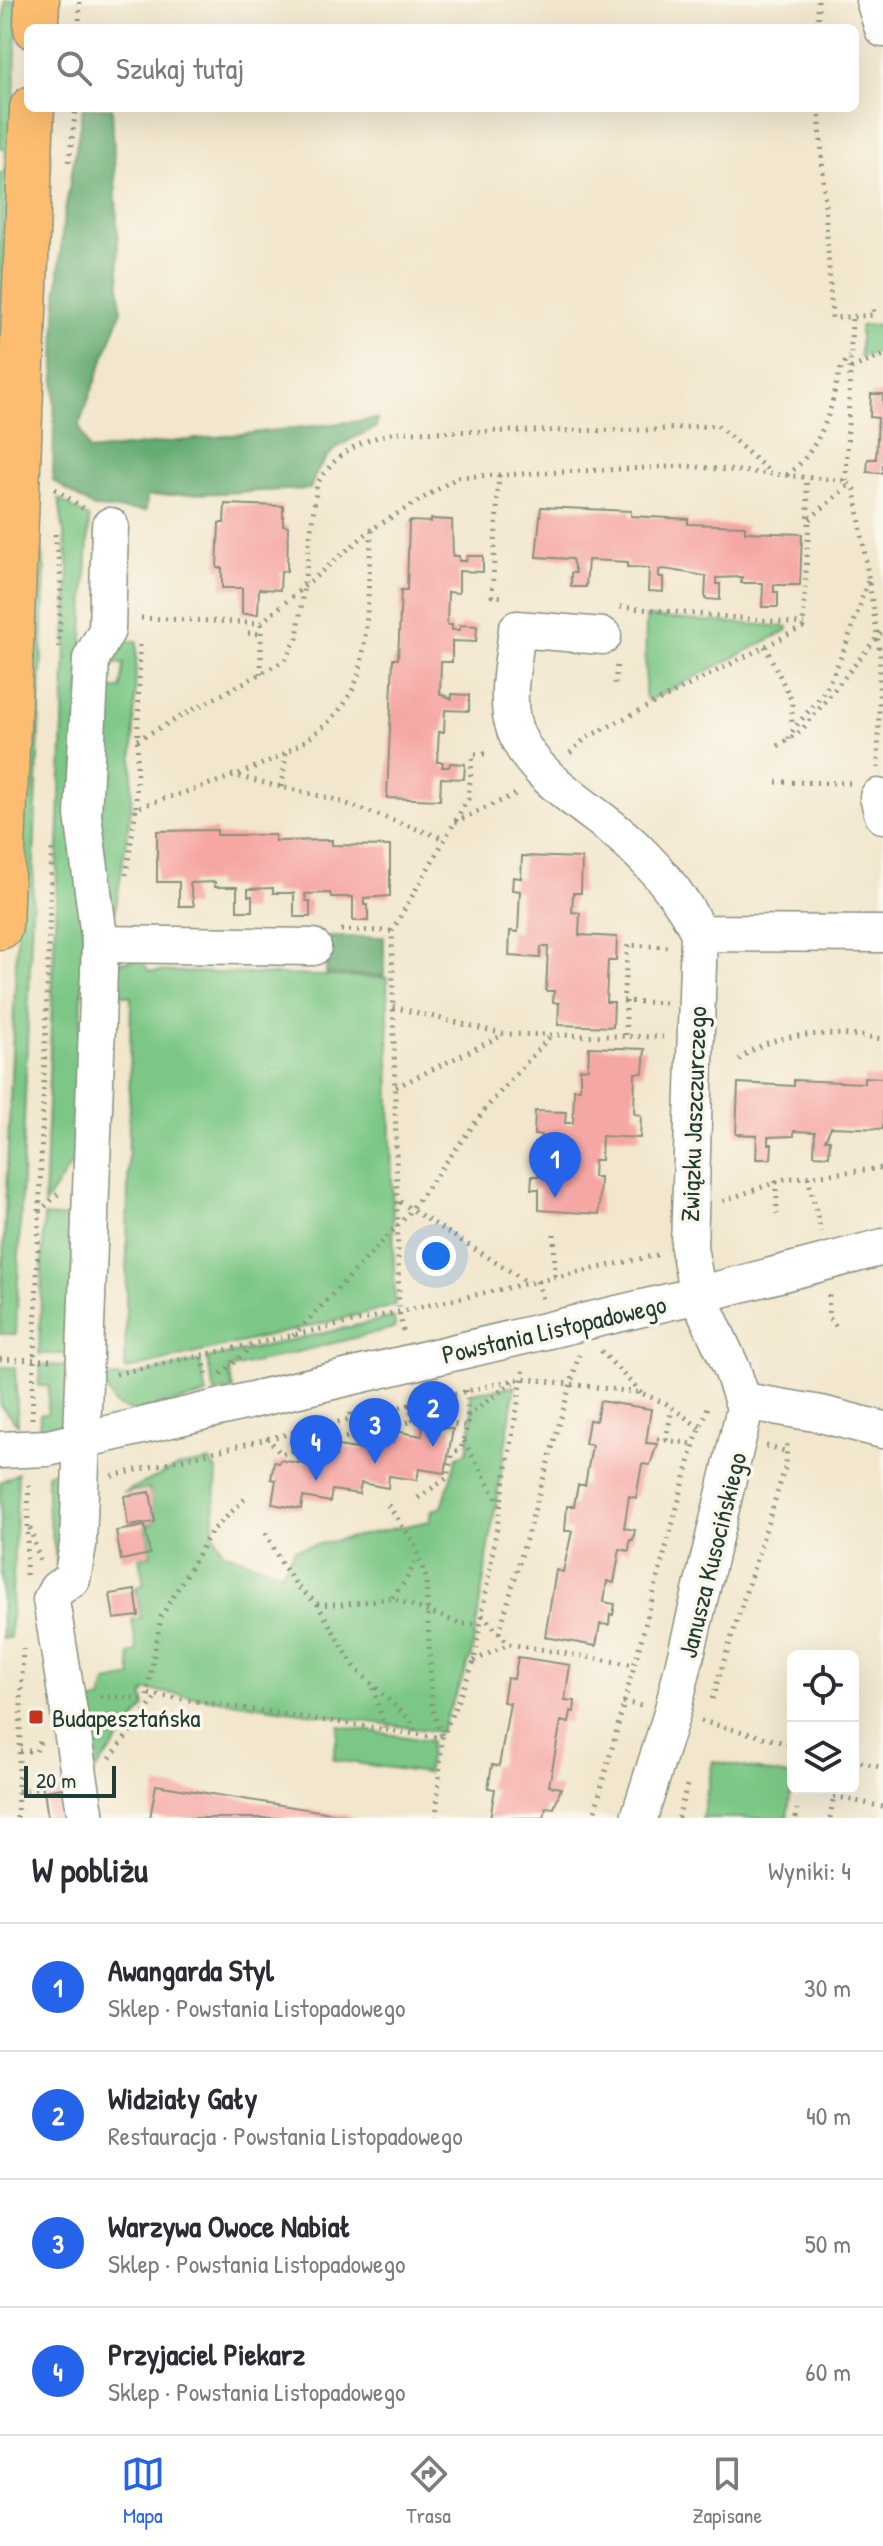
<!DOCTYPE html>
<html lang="pl">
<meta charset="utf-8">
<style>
:root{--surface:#fff;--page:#f2f2f3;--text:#2b2b33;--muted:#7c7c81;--line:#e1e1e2;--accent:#2563eb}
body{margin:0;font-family:"Patrick Hand",sans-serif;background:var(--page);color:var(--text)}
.controls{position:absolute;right:24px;bottom:24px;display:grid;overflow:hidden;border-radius:12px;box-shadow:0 8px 32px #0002}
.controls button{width:72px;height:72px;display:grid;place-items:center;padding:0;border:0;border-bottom:2px solid var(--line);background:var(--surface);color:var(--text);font:40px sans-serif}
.scale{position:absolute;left:24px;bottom:20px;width:92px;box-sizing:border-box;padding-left:8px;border:4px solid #1f3d34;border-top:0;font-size:22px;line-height:28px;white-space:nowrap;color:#1f3d34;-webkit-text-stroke:6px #fbf7ec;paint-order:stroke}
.you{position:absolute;left:436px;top:1256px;width:28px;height:28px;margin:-20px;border:6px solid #fff;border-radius:50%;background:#1a73e8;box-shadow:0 0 0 12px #1a73e833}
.badge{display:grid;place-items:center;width:52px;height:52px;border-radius:50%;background:var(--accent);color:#fff;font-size:26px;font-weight:700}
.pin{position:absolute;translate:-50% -66px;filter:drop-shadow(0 2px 4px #0008)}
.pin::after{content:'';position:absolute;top:42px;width:28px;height:24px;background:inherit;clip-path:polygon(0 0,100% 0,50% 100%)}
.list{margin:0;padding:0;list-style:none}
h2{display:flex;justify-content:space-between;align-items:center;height:104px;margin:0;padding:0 32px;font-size:34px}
h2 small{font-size:26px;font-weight:400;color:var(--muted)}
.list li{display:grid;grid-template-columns:52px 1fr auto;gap:24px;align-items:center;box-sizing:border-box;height:128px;padding:0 32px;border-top:2px solid var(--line)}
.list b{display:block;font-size:30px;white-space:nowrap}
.list p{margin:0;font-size:26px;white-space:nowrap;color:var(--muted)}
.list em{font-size:26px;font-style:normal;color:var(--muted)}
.icon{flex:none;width:44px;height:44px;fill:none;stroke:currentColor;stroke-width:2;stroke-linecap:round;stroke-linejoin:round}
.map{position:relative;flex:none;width:883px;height:1818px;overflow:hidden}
.search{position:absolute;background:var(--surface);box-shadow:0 8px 32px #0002;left:24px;right:24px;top:24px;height:88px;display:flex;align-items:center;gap:20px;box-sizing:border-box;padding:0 28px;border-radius:12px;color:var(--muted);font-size:30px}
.sheet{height:616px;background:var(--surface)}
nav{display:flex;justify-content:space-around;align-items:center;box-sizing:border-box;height:112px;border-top:2px solid var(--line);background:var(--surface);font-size:22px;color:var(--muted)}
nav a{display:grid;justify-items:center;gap:4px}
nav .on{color:var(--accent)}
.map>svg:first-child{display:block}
.green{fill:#7cc785;stroke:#4e825c;stroke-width:2}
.forest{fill:#65ac72;stroke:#427453;stroke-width:2}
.building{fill:#f6a7a4}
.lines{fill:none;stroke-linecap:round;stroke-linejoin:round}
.minor-casing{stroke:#889280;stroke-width:39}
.major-casing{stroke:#889280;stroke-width:47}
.path{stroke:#889280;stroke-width:5;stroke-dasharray:2 6;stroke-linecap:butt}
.minor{stroke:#fff;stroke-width:36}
.major{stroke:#fcbd6f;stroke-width:44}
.poi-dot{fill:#c8321e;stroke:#fbf7ec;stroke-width:3}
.labels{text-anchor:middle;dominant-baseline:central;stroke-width:7;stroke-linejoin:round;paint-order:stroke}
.street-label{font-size:26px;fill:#1f3d34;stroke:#fbf7ec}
.poi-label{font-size:26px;fill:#1f3d34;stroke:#fbf7ec;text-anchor:start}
</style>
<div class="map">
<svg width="883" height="1818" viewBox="0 0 883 1818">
<rect width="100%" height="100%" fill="#fbf7ec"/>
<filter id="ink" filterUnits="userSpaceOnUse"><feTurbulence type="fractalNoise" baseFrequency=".0125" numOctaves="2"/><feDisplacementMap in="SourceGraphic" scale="16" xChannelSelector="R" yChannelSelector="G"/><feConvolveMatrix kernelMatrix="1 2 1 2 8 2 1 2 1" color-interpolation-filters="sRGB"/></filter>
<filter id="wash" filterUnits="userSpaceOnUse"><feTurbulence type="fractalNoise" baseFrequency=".006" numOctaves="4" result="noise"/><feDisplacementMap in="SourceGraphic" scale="32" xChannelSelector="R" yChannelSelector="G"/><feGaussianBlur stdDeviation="1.8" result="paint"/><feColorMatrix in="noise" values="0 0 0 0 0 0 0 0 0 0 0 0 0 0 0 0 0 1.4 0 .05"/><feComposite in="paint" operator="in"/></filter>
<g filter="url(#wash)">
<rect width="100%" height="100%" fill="#f2e6cc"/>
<path class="green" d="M 5,0 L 18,0 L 0,461 L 0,173 L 4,173 L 6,149 L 0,148 Z
M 883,324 L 883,351 L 860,357 L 860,326 Z
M 59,499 L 89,518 L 74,812 L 84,903 L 78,1154 L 44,1205 L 69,569 Z
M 35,516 L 45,570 L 16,1334 L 0,1334 Z
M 646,617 L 788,627 L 788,630 L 648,701 L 645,695 Z
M 114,641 L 137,641 L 131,808 L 115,913 L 106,904 L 101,889 L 98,689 L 121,689 L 124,664 L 103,662 Z
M 141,959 L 149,971 L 387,978 L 395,1306 L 125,1370 L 131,996 L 113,994 L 113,973 L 118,962 Z
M 44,1216 L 74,1218 L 72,1354 L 39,1354 Z
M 394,1317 L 395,1328 L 229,1369 L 233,1390 L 215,1393 L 207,1359 Z
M 200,1361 L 207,1395 L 133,1412 L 115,1405 L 100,1378 L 127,1377 Z
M 41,1365 L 71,1366 L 66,1422 L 39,1434 L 40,1414 L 47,1414 L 49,1386 L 38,1386 Z
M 0,1367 L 15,1368 L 18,1425 L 0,1405 Z
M 515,1386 L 471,1657 L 440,1732 L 147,1690 L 143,1696 L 145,1706 L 93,1774 L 82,1703 L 101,1700 L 106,1682 L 132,1677 L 129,1654 L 137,1651 L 132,1620 L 141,1618 L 136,1587 L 144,1585 L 139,1558 L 151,1555 L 146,1525 L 155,1522 L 149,1489 L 123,1493 L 177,1467 L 210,1461 L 217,1472 L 213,1532 L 223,1552 L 282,1573 L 295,1549 L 430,1521 L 432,1510 L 442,1507 L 457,1457 L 467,1452 L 472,1419 L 470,1393 Z
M 68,1469 L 59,1576 L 47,1505 L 47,1473 Z
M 18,1473 L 10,1638 L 2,1638 L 0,1482 Z
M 339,1726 L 431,1741 L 427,1773 L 333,1760 Z
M 713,1761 L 793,1777 L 787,1818 L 702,1818 Z"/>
<path class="forest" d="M 83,108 L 112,108 L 121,312 L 79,425 L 89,451 L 377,419 L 376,428 C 342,442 322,452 310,489 L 147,496 L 146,511 L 94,508 L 53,481 L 56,311 L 63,223 Z
M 328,937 L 384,937 L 384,976 L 326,974 Z"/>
<g id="blocks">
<path class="building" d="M 871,394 L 883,394 L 883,473 L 867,472 L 868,459 L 876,459 L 878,418 L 870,417 Z
M 225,504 L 283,506 L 283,525 L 288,526 L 287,571 L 281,571 L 280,590 L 259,589 L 258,614 L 242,614 L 242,588 L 222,588 L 222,568 L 217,568 L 219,523 L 224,523 Z
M 541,507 L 631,511 L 631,516 L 688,519 L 688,524 L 745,526 L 745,532 L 802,534 L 800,585 L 774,585 L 774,592 L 778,592 L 778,607 L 762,607 L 763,583 L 741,583 L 742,577 L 716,578 L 716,584 L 720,584 L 720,600 L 705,599 L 706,576 L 664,569 L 659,570 L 659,577 L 663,577 L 663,592 L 648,591 L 649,568 L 627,567 L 628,562 L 588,560 L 586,587 L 571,587 L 571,573 L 576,573 L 572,559 L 536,557 Z
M 431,519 L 452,520 L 453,556 L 459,556 L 459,561 L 466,561 L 467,556 L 483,556 L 483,572 L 459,571 L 459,593 L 448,592 L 447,625 L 452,625 L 452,630 L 460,630 L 460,625 L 477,626 L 476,642 L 452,641 L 452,662 L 441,662 L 440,694 L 452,699 L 452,694 L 469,695 L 469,711 L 445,710 L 444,732 L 439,732 L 437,762 L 443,762 L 442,767 L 449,767 L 450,763 L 465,764 L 464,779 L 441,778 L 440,800 L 387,798 L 393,659 L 398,659 L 401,590 L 407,590 L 409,521 L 431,522 Z
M 217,830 L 217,835 L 275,835 L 275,841 L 332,840 L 332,845 L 390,846 L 390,896 L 364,898 L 364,905 L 368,905 L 368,921 L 353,921 L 353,897 L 331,897 L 330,893 L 305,894 L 306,901 L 310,901 L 310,917 L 294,917 L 294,893 L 273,893 L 273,888 L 248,889 L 248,896 L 252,896 L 252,911 L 237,911 L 237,887 L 215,887 L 215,882 L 190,883 L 194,906 L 179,906 L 179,882 L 157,882 L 157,831 Z
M 522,856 L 582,858 L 581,893 L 573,893 L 572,912 L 580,913 L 579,935 L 617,937 L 616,961 L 608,961 L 606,1002 L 614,1002 L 613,1027 L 558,1025 L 559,1003 L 553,1002 L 554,991 L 546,991 L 548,947 L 541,947 L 540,958 L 509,956 L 510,931 L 518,932 L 520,891 L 512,890 L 513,877 L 521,878 Z
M 589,1047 L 645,1049 L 643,1073 L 635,1073 L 634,1114 L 641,1115 L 640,1138 L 602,1136 L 601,1160 L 594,1160 L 593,1177 L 600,1177 L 599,1214 L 539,1210 L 539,1189 L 531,1189 L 532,1176 L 540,1176 L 541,1135 L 534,1135 L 535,1111 L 566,1112 L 565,1123 L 573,1123 L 574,1089 L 580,1089 L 580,1069 L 588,1068 Z
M 864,1077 L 883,1078 L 883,1129 L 831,1127 L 825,1140 L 830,1140 L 829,1156 L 814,1155 L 815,1132 L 794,1131 L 794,1136 L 768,1137 L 768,1144 L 772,1144 L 771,1159 L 756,1159 L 757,1135 L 736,1134 L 738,1083 L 794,1086 L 794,1080 L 864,1083 Z
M 600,1401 L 651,1409 L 646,1443 L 657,1444 L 650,1465 L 642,1464 L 636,1498 L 629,1496 L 624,1528 L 635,1530 L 633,1540 L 630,1540 L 629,1551 L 620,1549 L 614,1583 L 607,1581 L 604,1602 L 615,1604 L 613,1615 L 610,1614 L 609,1625 L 600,1624 L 596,1646 L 545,1637 L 556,1570 L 563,1572 L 572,1531 L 565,1531 L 567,1506 L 574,1506 L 578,1485 L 585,1485 L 592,1445 L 585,1444 L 589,1420 L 596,1421 Z
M 423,1424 L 453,1429 L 445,1473 L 419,1469 L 417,1480 L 389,1476 L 388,1488 L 361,1483 L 359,1494 L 332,1490 L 330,1502 L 303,1497 L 301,1509 L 272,1504 L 276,1480 L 271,1479 L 274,1462 L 279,1463 L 280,1460 L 306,1464 L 308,1453 L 336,1457 L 337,1446 L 364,1450 L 366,1438 L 393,1443 L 395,1431 L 422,1436 Z
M 150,1492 L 155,1522 L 128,1526 L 124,1496 Z
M 145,1526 L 150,1554 L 121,1560 L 116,1531 Z
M 135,1590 L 139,1616 L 114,1619 L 110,1594 Z
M 518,1657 L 570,1665 L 565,1700 L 575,1701 L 574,1712 L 571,1711 L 569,1723 L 561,1721 L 549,1786 L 561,1788 L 554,1808 L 546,1807 L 544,1818 L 490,1818 L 495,1789 L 488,1788 L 492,1765 L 499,1766 L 510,1703 L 503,1702 L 507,1678 L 514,1679 Z
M 156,1785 L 350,1816 L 350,1818 L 150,1818 Z
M 69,1787 L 74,1818 L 48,1818 L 44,1791 Z"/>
</g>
</g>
<g filter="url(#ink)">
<use href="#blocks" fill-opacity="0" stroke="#889280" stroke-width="2"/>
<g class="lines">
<defs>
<path id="minor" d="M 874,0 L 883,29
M 603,636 L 517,629 C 514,658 506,692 512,720 C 524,776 595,809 633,846 C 660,872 683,899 699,933 L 689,1248 L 698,1295 L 732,1369 L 745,1408 L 672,1713 L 639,1818
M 878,797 L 883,815
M 699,933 L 883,934
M 100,944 L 313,947
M 744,1401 L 821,1414 L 883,1430
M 0,1450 L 48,1448 L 698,1295 L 883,1247
M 86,1818 L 51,1600 L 57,1589 L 72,1579 L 78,1545 L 100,944 L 83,815 L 91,659 L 107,630 L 110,526"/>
<path id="major" d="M 36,28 L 37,0
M 0,927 L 32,108"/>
</defs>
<use href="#minor" class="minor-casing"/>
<use href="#major" class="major-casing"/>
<path class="path" d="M 818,0 L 818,28
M 79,28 L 80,0
M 819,108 L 832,318 L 874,315 L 873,304
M 69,162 L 76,108
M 851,368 L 883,356
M 499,475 L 492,596 L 506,597
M 787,475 C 810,458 825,430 832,402 C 837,386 837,368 850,357
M 846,481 L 852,317
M 55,489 L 83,508
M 810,519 L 850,484
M 55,534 L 61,579 L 59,647
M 620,607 L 804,624
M 141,618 L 261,623 L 372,529
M 248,633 L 261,634
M 765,646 L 792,701 L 792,727
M 261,674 L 261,623
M 615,684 L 617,664
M 789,739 C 793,725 815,707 825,690 C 845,654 856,616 869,578
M 137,740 L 284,661 L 297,638 L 317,484 C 337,451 362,439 400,432 L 651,430 L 717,425 L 770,472
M 778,746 L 801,731 L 883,630
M 570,753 L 586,738 L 803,627 L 809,520 L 806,478
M 231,775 L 333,799 L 445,839
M 776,782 L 851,783
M 282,787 L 286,753
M 136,807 L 140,641
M 455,822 L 518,793
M 126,875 L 136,808 C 210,782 338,757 360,669 C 369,629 368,571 372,529 L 458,477 L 686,466 L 846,481 L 855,490 L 880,654 L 878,768
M 341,930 L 392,931
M 626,1001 L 626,1036
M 665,1003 L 623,1001 L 628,945 L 667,947
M 393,1007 L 504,1034 L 663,1037
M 739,1060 C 774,1028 839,1032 883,1039
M 396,1087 L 503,1035
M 808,1177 L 821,1232
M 776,1181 L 777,1214
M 723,1201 L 785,1179 L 883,1168
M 400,1202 L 527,1282
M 39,1212 L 58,1194
M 554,1234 L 555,1277
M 537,1281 L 542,1299
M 829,1295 L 828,1317 L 836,1326
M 403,1331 L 399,1311 L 392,931 L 468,799 L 473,754 L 490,754
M 293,1336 L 405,1218 L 486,1108 L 552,1034
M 601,1351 L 641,1393
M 202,1357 L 208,1379
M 0,1359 L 54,1360
M 116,1374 L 657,1255
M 221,1374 L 252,1346
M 409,1403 L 414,1421
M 381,1410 L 385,1428
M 350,1413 L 356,1436
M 467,1416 L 513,1382
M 32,1419 L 52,849
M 322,1420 L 328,1442
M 293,1430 L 298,1449
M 267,1437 L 281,1454 L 417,1420 L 467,1426
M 657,1439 L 694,1444
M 666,1440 L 672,1408
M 464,1441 L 500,1504
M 766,1446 L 785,1451
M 112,1476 L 522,1378 L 641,1393 L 667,1404 L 700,1428
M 418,1498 L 447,1478 L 452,1454 L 461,1449 L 468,1422 L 466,1389
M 388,1505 L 414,1543 L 426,1577 L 432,1708 L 442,1737
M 30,1528 L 40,1561
M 266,1533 L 280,1561 L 297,1586 L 317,1604 L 356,1669 L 411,1721 L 416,1734
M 26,1575 L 29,1481
M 392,1597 L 405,1582 L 417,1558
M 317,1604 L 341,1605 L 392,1598 L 461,1624 L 480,1624
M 482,1615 L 509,1644 L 635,1665
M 499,1633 L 579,1355
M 474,1661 L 508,1644
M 373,1688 L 385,1729
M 149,1694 L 442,1738
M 100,1697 L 146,1698 L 161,1617 L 211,1532 L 246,1498
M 712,1699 L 786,1465 L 787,1441
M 623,1702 L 641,1706
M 701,1721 L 793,1745
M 20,1751 L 36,1751 L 40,1742
M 110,1758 L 158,1695
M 853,1760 L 883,1768
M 18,1791 L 47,1787
M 834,1796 L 883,1807
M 17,1818 L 23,1649
M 436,1818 L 442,1738 L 474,1662 L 524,1367
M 593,1818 L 694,1444 L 708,1407
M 678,1818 L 687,1785
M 796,1818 L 797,1809
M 830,1818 L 835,1788"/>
<use href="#minor" class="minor"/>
<use href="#major" class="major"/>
</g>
</g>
<rect class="poi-dot" x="28" y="1709" width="16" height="16" rx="4"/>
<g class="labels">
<g class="street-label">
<text transform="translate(693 1114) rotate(-88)">Związku Jaszczurczego</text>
<text transform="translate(554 1329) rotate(-13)">Powstania Listopadowego</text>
<text transform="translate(712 1555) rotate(-76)">Janusza Kusocińskiego</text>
</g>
<g class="poi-label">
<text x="52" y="1717">Budapesztańska</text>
</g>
</g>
</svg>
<div class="controls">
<button><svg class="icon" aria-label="locate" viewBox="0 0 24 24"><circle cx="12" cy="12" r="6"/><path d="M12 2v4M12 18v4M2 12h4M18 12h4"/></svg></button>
<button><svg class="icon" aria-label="layers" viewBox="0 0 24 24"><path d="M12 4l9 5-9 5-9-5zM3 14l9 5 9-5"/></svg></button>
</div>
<div class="scale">20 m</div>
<div class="you"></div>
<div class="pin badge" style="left:555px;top:1198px">1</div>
<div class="pin badge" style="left:433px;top:1447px">2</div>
<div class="pin badge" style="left:375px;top:1464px">3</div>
<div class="pin badge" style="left:316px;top:1481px">4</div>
<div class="search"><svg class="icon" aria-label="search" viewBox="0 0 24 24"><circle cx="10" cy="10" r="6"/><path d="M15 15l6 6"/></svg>Szukaj tutaj</div>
</div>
<section class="sheet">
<h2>W pobliżu<small>Wyniki: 4</small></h2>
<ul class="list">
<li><span class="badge">1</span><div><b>Awangarda Styl</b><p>Sklep · Powstania Listopadowego</p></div><em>30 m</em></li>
<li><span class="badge">2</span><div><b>Widziały Gały</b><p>Restauracja · Powstania Listopadowego</p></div><em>40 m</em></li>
<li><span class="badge">3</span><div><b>Warzywa Owoce Nabiał</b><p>Sklep · Powstania Listopadowego</p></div><em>50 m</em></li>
<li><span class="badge">4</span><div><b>Przyjaciel Piekarz</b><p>Sklep · Powstania Listopadowego</p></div><em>60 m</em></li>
</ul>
</section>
<nav>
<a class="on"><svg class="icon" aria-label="map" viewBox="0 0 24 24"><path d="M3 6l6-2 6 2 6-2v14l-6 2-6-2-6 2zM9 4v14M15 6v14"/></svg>Mapa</a>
<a><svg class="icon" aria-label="directions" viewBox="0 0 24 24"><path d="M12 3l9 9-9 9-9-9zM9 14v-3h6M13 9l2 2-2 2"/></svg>Trasa</a>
<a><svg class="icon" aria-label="saved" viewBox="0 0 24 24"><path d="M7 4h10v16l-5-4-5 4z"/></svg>Zapisane</a>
</nav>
